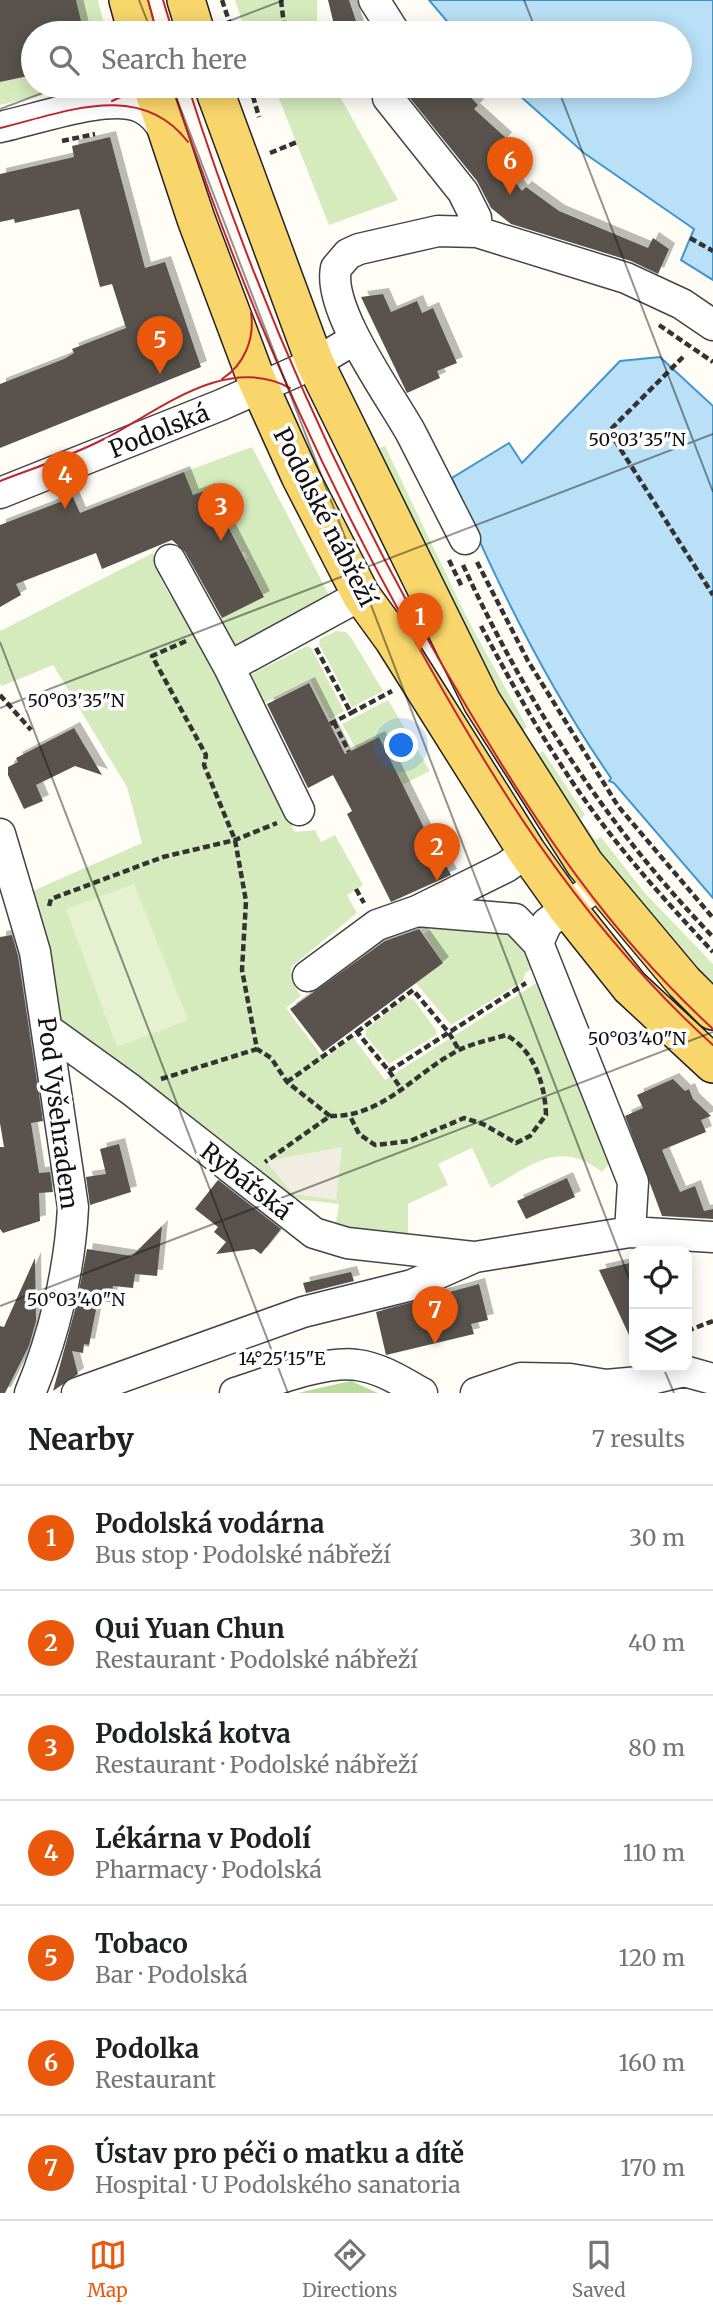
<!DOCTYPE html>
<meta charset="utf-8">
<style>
:root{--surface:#fff;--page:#f6f6f6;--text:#202124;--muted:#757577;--line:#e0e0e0;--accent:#ea580c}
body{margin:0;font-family:Merriweather,serif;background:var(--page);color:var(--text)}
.controls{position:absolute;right:21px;bottom:21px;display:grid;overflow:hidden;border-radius:14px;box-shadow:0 4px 18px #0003}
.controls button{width:63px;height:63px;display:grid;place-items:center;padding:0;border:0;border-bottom:2px solid var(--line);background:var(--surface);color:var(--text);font:35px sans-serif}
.you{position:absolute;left:402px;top:746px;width:24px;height:24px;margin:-18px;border:5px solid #fff;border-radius:50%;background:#1a73e8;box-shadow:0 0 0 10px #1a73e833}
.badge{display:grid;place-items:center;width:46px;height:46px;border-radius:50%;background:var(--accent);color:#fff;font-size:23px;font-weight:700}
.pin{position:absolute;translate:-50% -58px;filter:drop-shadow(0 2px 4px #0008)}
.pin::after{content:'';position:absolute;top:37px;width:24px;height:21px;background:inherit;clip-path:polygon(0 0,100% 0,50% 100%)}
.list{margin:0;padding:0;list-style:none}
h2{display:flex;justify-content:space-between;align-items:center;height:91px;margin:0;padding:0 28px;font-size:30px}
h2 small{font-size:23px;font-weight:400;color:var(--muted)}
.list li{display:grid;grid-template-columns:46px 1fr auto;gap:21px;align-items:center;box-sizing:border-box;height:105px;padding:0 28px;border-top:2px solid var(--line)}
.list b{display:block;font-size:26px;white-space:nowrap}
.list p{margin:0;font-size:23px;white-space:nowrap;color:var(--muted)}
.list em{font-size:23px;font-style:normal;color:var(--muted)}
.icon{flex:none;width:38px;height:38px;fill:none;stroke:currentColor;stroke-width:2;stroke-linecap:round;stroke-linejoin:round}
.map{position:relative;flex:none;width:713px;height:1393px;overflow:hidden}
.search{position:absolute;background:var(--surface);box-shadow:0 4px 18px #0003;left:21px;right:21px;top:21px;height:77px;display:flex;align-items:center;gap:18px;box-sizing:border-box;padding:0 24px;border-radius:38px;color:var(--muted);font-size:26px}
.sheet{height:826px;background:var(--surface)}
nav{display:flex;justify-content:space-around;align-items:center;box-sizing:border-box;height:98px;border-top:2px solid var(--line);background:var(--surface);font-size:19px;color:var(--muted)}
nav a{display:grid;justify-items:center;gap:4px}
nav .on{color:var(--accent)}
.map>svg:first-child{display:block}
.green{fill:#d5ebbd}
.forest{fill:#b9dc9c}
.pitch{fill:#e6f2cf}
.plaza{fill:#f1ede2}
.water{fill:#b9e0f7;stroke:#3f96cf;stroke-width:2}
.building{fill:#5a524d;filter:url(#shadow)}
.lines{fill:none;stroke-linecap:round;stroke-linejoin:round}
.minor-casing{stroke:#444;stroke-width:33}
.major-casing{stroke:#222;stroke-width:40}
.path{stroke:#333;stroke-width:4.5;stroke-dasharray:7 3.5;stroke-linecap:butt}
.minor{stroke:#fff;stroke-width:30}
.major{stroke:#f9d66b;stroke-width:37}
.tram{stroke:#c4262e;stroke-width:2}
.ticks{fill:none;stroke:#111;stroke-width:2;stroke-opacity:0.45}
.labels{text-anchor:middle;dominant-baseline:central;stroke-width:7;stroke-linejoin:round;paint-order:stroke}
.street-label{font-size:24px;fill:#111;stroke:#fff}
.ticks-label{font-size:18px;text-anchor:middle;fill:#111;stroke:#fff;stroke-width:7;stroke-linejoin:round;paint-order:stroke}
</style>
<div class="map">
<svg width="713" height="1393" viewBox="0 0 713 1393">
<defs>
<filter id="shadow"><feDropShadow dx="6" dy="-6" stdDeviation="0" flood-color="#0004"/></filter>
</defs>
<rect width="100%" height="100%" fill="#fffdf5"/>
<path class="green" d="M 76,0 L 98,0 L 106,33 L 84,33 Z
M 235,0 L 317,0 L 317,33 L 246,33 Z
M 33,75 L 33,86 L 82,86 L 0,105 L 0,82 Z
M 274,86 L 334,86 L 398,200 L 329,225 Z
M 385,446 L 469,622 L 527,727 L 523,730 L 537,754 L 543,751 L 585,815 L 580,819 L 596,840 L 601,837 L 644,892 L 713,964 L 713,983 C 659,926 608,868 564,802 C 489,692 432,570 373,451 Z
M 252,447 L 328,593 L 324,601 L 237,649 L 213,622 L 264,596 L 245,559 L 248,558 L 245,552 L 242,552 L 209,489 L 193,495 L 184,472 Z
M 153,553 L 166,574 L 160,577 L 171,598 L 177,595 L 295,832 L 315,830 L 321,842 L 335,835 L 363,885 L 347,895 L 357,913 L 291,967 L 291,980 L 301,996 L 286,1008 L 324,1059 L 353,1037 L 385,1080 L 541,980 L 611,1144 L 608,1165 L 602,1172 C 559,1139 532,1165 491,1188 L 472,1148 L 438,1164 L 448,1185 L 408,1204 L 408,1248 L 335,1230 L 339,1204 L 277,1197 L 60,1029 L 28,893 L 142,843 L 127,787 L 53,665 L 2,686 L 0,684 L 0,631 Z
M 336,631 L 346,632 L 352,639 L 383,691 L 352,707 L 319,644 L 320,639 Z
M 307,646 L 311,648 L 344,711 L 330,719 L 310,680 L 256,707 L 247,682 L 250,675 Z
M 388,700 L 430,771 L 402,785 L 379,737 L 356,749 L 342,724 Z
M 442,922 L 503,932 L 515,938 L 533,968 L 525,973 L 523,981 L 451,1025 L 416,983 L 443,963 L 424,934 Z
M 405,998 L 414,1000 L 436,1030 L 436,1035 L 389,1064 L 366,1036 L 366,1030 Z"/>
<path class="forest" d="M 351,1381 L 378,1393 L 299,1393 L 306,1391 Z"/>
<path class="pitch" d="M 134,884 L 188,1020 L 117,1047 L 66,909 Z"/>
<path class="plaza" d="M 342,1147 L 336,1200 L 293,1194 L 266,1161 Z"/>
<path class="water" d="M 429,0 L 713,0 L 713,280 L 681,260 L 694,229 L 584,153 L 509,86 L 680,86 L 680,33 L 457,33 Z
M 660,357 L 713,406 L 713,898 L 614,783 L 609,781 L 611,778 C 546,684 496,583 452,478 L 509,443 L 522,463 L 620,361 Z"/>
<path class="building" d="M 0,0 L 76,0 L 84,33 L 33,33 L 33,75 L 0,82 Z
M 328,0 L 349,0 L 360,33 L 336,33 Z
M 405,86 L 460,86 L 478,105 L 474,109 L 506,138 L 493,153 L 522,191 L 526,187 L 559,211 L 648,248 L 653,238 L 669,249 L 658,274 L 631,261 L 511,224 L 491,208 L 477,181 L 405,92 Z
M 110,137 L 145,268 L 165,262 L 201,367 L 0,448 L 0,384 L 64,359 L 74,353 L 72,349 L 126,328 L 112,284 L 100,287 L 79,209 L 15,223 L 14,219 L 0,222 L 0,174 L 74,157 L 72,146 Z
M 383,294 L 391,312 L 417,301 L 422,313 L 433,308 L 457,363 L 437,371 L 440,378 L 407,393 L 361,297 Z
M 184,472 L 193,495 L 209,489 L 264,597 L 222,618 L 185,552 L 172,540 L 102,569 L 96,553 L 16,584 L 21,595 L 0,607 L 0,525 L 73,497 L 80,513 Z
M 309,683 L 345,754 L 379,737 L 436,852 L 438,850 L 451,875 L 391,902 L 347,814 L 352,811 L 333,775 L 308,788 L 267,704 Z
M 74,728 L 102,775 L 75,766 L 36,785 L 43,801 L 24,809 L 8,775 L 8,767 L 18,762 L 16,758 Z
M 419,929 L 443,963 L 323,1052 L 290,1009 L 385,941 Z
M 12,935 L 18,956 L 43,1121 L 31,1123 L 39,1173 L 50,1172 L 53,1192 L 39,1193 L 40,1221 L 3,1233 L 0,1229 L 0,1147 L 4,1147 L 0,1123 L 0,937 Z
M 673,1079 L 685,1091 L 689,1089 L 693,1099 L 711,1116 L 701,1120 L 706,1132 L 662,1150 L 680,1192 L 695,1186 L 704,1211 L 713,1209 L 713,1219 L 662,1216 L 625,1116 L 643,1108 L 637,1095 Z
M 119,1144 L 131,1192 L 90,1205 L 86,1177 L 106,1174 L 100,1149 Z
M 567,1178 L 575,1197 L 526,1219 L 517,1201 Z
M 218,1180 L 281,1229 L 261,1254 L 254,1249 L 216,1254 L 226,1242 L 214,1232 L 218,1227 L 195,1209 Z
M 162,1226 L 157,1276 L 135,1274 L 133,1288 L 113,1286 L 110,1302 L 98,1300 L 89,1345 L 84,1344 L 83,1353 L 72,1351 L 78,1374 L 53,1391 L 76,1306 L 87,1249 L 132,1256 Z
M 35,1258 L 36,1321 L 29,1346 L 5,1393 L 0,1393 L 0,1326 L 4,1327 Z
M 634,1262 L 634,1346 L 599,1270 Z
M 351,1272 L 354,1281 L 306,1293 L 303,1283 Z
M 479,1284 L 488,1320 L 471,1324 L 474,1334 L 386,1355 L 376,1312 Z"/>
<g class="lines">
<defs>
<path id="minor" d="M 374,0 L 395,33
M 388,86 L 388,98 L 463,192 L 476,218 L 477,232
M 0,127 C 35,120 108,93 140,107 C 153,113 160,122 166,134
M 0,493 L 221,405 L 315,363 L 355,339
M 465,539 C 447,503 429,468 411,433 C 390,395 327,310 336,268 L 348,254 L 359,249 L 438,231 L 477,232 L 626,278 L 682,304 L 713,325
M 170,560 L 229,667 L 299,810
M 229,667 L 361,595
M 0,834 L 35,952 L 73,1207 C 70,1269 54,1336 30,1393
M 600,883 L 547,923 L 538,943 L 633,1182 L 630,1232
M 417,911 L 506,867 L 527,852
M 308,976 L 377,925 L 417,911 L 515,919 L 538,943
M 48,1030 L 130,1089 L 314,1233 L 347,1243 L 473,1257
M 77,1393 L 303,1312 L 412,1285 L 475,1257 L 630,1232 L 713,1237
M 235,1393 C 267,1383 324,1360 357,1365 C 381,1368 402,1382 422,1393
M 476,1393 L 521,1378 L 570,1379 L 606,1385 L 639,1382 L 684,1371 L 713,1379"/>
<path id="major" d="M 128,0 L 137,33
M 186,0 L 196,33
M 152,86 L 196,219 L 255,376 L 300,476 L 361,595 L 393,639 L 527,852 L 567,908 L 630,987 L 713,1064
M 213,86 L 315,363 L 482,702 L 585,864 L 684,982 L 713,1011"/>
</defs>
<use href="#minor" class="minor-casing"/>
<use href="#major" class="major-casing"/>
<path class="path" d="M 222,0 L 233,33
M 281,0 L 285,33
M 250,86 L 259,117
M 62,141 L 95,134
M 270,153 L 297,142
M 690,238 L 713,251
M 659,325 L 713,362
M 683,357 L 609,431 L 713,595
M 449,560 L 462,587
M 477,562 L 528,661 L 618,806 L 713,918
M 463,565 C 526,702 608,828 713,937
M 481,626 C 515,690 551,755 595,814 C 631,863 672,908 713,952
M 186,641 L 152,656 L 206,755 L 204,765 L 235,840 L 246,901 L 242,970 L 257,1049 L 271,1058 L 287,1082 L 330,1116 L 265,1162
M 316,648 L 351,713 L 392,691
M 0,695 L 31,730
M 334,722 L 349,752
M 330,724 L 351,713
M 356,889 L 364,903
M 49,906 L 51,899 L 163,857 L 235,840 L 277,823
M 357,1032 L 413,990 L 449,1033 L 459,1050
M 389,1071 L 402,1090
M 161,1079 L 257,1049
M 287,1082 L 357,1032 L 389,1071 L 526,983
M 330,1116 C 384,1117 414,1073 459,1050 C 473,1043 490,1040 506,1035 C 534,1050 545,1084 546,1115 L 530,1136 L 516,1143 L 483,1124 L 464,1118 L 410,1141 L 375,1145 L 359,1134 L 350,1116
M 687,1331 L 713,1321"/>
<use href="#minor" class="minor"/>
<use href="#major" class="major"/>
<path class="tram" d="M 148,0 L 157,33
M 163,0 L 173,33
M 172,86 C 183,121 197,156 209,191 C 262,337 325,477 400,613 C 486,772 578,923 713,1045
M 188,86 C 257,303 351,513 468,709 C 540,830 609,933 713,1029
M 112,101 L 145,86
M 0,128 C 63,113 140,79 188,142
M 222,379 C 244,365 255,339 251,313
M 0,481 C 34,468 71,456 104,439 C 159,411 226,353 290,388"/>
</g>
<path class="ticks" d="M 139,0 L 152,33M 524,0 L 537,33M 198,33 L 284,0M 172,86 L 634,1291M 557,86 L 713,492M 0,109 L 61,86M 0,642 L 288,1393M 0,708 L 713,434M 0,1306 L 713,1032M 663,1367 L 674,1393"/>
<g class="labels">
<g class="street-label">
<text transform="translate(159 431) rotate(-22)">Podolská</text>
<text transform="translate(325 517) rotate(63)">Podolské nábřeží</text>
<text transform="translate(58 1113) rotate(83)">Pod Vyšehradem</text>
<text transform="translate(246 1181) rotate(38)">Rybářská</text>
</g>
</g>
<g class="ticks-label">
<text x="637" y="446">50°03'35"N</text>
<text x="76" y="707">50°03'35"N</text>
<text x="637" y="1045">50°03'40"N</text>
<text x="76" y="1306">50°03'40"N</text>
<text x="282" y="1365">14°25'15"E</text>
</g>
</svg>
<div class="controls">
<button><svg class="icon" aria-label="locate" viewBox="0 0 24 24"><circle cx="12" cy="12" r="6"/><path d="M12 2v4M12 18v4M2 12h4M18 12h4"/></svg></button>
<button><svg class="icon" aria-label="layers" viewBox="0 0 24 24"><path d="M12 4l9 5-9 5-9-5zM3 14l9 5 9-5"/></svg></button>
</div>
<div class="you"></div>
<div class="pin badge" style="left:420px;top:651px">1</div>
<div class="pin badge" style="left:437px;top:881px">2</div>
<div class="pin badge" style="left:221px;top:541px">3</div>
<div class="pin badge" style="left:65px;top:509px">4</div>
<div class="pin badge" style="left:160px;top:374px">5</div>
<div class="pin badge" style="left:510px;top:195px">6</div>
<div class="pin badge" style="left:435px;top:1344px">7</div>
<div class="search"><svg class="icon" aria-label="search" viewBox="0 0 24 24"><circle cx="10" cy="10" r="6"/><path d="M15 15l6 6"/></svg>Search here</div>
</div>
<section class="sheet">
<h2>Nearby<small>7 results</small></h2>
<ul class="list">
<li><span class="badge">1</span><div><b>Podolská vodárna</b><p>Bus stop · Podolské nábřeží</p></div><em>30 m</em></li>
<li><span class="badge">2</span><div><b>Qui Yuan Chun</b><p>Restaurant · Podolské nábřeží</p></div><em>40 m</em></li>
<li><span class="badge">3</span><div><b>Podolská kotva</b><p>Restaurant · Podolské nábřeží</p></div><em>80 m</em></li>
<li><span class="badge">4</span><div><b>Lékárna v Podolí</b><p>Pharmacy · Podolská</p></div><em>110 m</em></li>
<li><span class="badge">5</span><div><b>Tobaco</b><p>Bar · Podolská</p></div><em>120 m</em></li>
<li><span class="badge">6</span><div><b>Podolka</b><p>Restaurant</p></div><em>160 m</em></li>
<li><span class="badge">7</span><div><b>Ústav pro péči o matku a dítě</b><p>Hospital · U Podolského sanatoria</p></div><em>170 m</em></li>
</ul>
</section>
<nav>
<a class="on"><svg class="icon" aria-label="map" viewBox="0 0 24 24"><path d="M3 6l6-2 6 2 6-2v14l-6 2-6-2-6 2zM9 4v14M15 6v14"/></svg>Map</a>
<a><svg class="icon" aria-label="directions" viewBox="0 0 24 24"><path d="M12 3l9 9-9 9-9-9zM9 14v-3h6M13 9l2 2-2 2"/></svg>Directions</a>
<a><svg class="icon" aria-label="saved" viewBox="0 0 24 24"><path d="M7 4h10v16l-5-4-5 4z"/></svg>Saved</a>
</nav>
